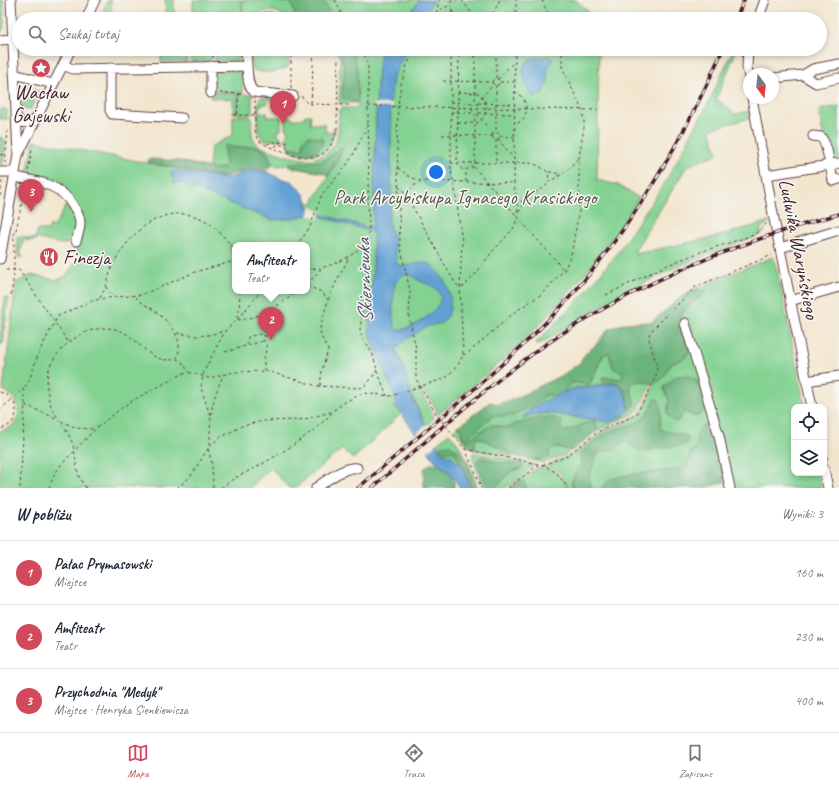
<!DOCTYPE html>
<html lang="pl">
<meta charset="utf-8">
<style>
:root{--surface:#fff;--page:#f2f2f3;--text:#1f2937;--muted:#747a83;--line:#e0e1e3;--accent:#d1495b}
body{margin:0;font-family:Caveat,sans-serif;background:var(--page);color:var(--text)}
.controls{position:absolute;right:12px;bottom:12px;display:grid;overflow:hidden;border-radius:8px;box-shadow:0 2px 6px #0003}
.controls button{width:36px;height:36px;display:grid;place-items:center;padding:0;border:0;border-bottom:1px solid var(--line);background:var(--surface);color:var(--text);font:20px sans-serif}
.compass{position:absolute;left:743px;top:68px;width:36px;height:36px;border-radius:50%;background:var(--surface);box-shadow:0 2px 6px #0003;rotate:165deg}
.you{position:absolute;left:436px;top:172px;width:14px;height:14px;margin:-10px;border:3px solid #fff;border-radius:50%;background:#1a73e8;box-shadow:0 0 0 6px #1a73e833}
.badge{display:grid;place-items:center;width:26px;height:26px;border-radius:50%;background:var(--accent);color:#fff;font-size:13px;font-weight:700}
.pin{position:absolute;translate:-50% -33px;filter:drop-shadow(0 1px 2px #0008)}
.pin::after{content:'';position:absolute;top:21px;width:14px;height:12px;background:inherit;clip-path:polygon(0 0,100% 0,50% 100%)}
.popup{position:absolute;left:232px;top:242px;width:78px;height:52px;box-sizing:border-box;display:grid;place-content:center;border-radius:8px;background:var(--surface);filter:drop-shadow(0 1px 3px #0005);font-size:13px;white-space:nowrap;color:var(--muted)}
.popup b{font-size:15px;color:var(--text)}
.popup::after{content:'';position:absolute;left:50%;top:100%;margin-left:-8px;border:8px solid transparent;border-top-color:var(--surface)}
.list{margin:0;padding:0;list-style:none}
h2{display:flex;justify-content:space-between;align-items:center;height:52px;margin:0;padding:0 16px;font-size:17px}
h2 small{font-size:13px;font-weight:400;color:var(--muted)}
.list li{display:grid;grid-template-columns:26px 1fr auto;gap:12px;align-items:center;box-sizing:border-box;height:64px;padding:0 16px;border-top:1px solid var(--line)}
.list b{display:block;font-size:15px;white-space:nowrap}
.list p{margin:0;font-size:13px;white-space:nowrap;color:var(--muted)}
.list em{font-size:13px;font-style:normal;color:var(--muted)}
.icon{flex:none;width:22px;height:22px;fill:none;stroke:currentColor;stroke-width:2;stroke-linecap:round;stroke-linejoin:round}
.map{position:relative;flex:none;width:839px;height:488px;overflow:hidden}
.search{position:absolute;background:var(--surface);box-shadow:0 2px 6px #0003;left:12px;right:12px;top:12px;height:44px;display:flex;align-items:center;gap:10px;box-sizing:border-box;padding:0 14px;border-radius:22px;color:var(--muted);font-size:15px}
.sheet{height:244px;background:var(--surface)}
nav{display:flex;justify-content:space-around;align-items:center;box-sizing:border-box;height:56px;border-top:1px solid var(--line);background:var(--surface);font-size:11px;color:var(--muted)}
nav a{display:grid;justify-items:center;gap:2px}
nav .on{color:var(--accent)}
.map>svg:first-child{display:block}
.green{fill:#83d292;stroke:#66785e;fill-rule:evenodd}
.forest{fill:#6ab47c;stroke:#5a6a54}
.water{fill:#63a1d4;stroke:#566080;fill-rule:evenodd}
.pier{fill:#f2e6cf}
.lines{fill:none;stroke-linecap:round;stroke-linejoin:round}
.minor-casing{stroke:#633d44;stroke-width:11}
.path{stroke:#633d44;stroke-width:1;stroke-dasharray:3 3;stroke-linecap:butt}
.minor{stroke:#fff;stroke-width:9}
.rail-casing{stroke:#4a1f2b;stroke-width:3.5}
.rail{stroke:#f6f6f2;stroke-width:2;stroke-dasharray:6;stroke-linecap:butt}
.labels{text-anchor:middle;dominant-baseline:central;stroke-width:3;stroke-linejoin:round;paint-order:stroke}
.poi-label{font-size:20px;fill:#4a1f2b;stroke:#f6f6f2}
.park-label{font-size:20px;fill:#5b554a;stroke:#f6f6f2}
.street-label{font-size:20px;fill:#4a1f2b;stroke:#f6f6f2}
.water-label{font-size:21px;font-style:italic;fill:#54536f;stroke:#f6f6f2}
</style>
<div class="map">
<svg width="839" height="488" viewBox="0 0 839 488">
<rect width="100%" height="100%" fill="#f6f6f2"/>
<filter id="ink" filterUnits="userSpaceOnUse"><feTurbulence type="fractalNoise" baseFrequency=".025" numOctaves="2"/><feDisplacementMap in="SourceGraphic" scale="8" xChannelSelector="R" yChannelSelector="G"/><feConvolveMatrix kernelMatrix="1 2 1 2 8 2 1 2 1" color-interpolation-filters="sRGB"/></filter>
<filter id="wash" filterUnits="userSpaceOnUse"><feTurbulence type="fractalNoise" baseFrequency=".012" numOctaves="4" result="noise"/><feDisplacementMap in="SourceGraphic" scale="16" xChannelSelector="R" yChannelSelector="G"/><feGaussianBlur stdDeviation="0.9" result="paint"/><feColorMatrix in="noise" values="0 0 0 0 0 0 0 0 0 0 0 0 0 0 0 0 0 1.4 0 .05"/><feComposite in="paint" operator="in"/></filter>
<g filter="url(#wash)">
<rect width="100%" height="100%" fill="#f2e6cf"/>
<path class="green" d="M 0,0 L 3,0 L 4,16 L 2,16 L 2,19 L 4,19 L 4,27 L 1,32 Z
M 108,0 L 111,0 L 111,19 L 99,19 Z
M 165,0 L 174,0 L 174,17 L 183,18 L 184,19 L 166,19 Z
M 193,0 L 241,0 L 242,19 L 190,19 L 193,16 Z
M 242,0 L 277,0 L 280,2 L 289,2 L 292,5 L 296,19 C 282,19 280,9 266,11 C 257,12 252,22 243,18 Z
M 322,0 L 576,0 L 596,19 L 335,19 Z
M 265,14 L 274,15 L 281,19 L 256,19 Z
M 161,49 L 187,49 L 187,62 L 161,62 Z
M 205,49 L 211,49 L 211,61 L 191,62 L 191,53 L 205,53 Z
M 215,49 L 242,49 L 242,61 L 215,61 Z
M 249,49 L 289,49 L 289,67 C 273,73 268,74 252,70 Z
M 352,49 L 599,49 L 597,180 L 618,185 L 639,198 C 610,245 575,288 537,327 C 506,359 472,386 438,415 L 434,405 L 423,390 L 420,391 L 430,408 L 434,418 L 426,426 L 412,395 L 400,415 L 353,459 L 342,449 L 295,488 L 289,488 L 271,468 L 249,488 L 0,488 L 0,431 C 24,427 24,399 3,390 L 16,283 L 31,275 L 56,280 L 65,277 L 78,259 L 78,255 L 75,254 L 82,224 L 66,192 L 26,177 L 34,141 L 230,179 L 241,172 L 254,172 L 313,204 L 315,198 L 334,167 L 343,148 C 332,151 331,158 322,161 C 311,165 296,162 284,165 C 279,166 276,167 272,164 L 270,158 L 258,147 L 252,146 L 235,148 L 225,145 L 225,166 C 220,170 215,169 209,168 L 211,147 L 233,135 L 233,116 L 250,116 L 252,119 C 252,127 250,136 256,143 C 261,149 273,151 281,154 C 301,161 328,164 337,138 C 339,129 339,120 339,110 L 341,108 L 358,108 L 358,103 L 341,103 L 339,101 L 340,56 C 347,66 344,79 342,90 L 355,59 ZM 235,245 L 307,245 L 307,291 L 235,291 Z
M 733,49 L 737,49 L 716,99 L 735,114 L 749,111 L 750,118 L 710,129 L 718,154 L 687,166 L 635,250 L 635,254 L 719,236 L 770,221 L 760,229 L 762,234 L 676,267 L 618,296 L 538,345 L 536,343 L 584,294 L 616,255 L 666,181 L 711,98 Z
M 242,70 L 243,93 L 213,92 L 214,71 Z
M 24,88 L 36,91 L 38,94 L 30,110 L 23,109 L 21,90 Z
M 213,94 L 238,94 L 237,113 L 233,113 L 233,99 L 209,98 Z
M 239,94 L 252,95 L 252,114 L 238,114 Z
M 261,97 L 281,98 L 281,100 L 267,100 L 267,104 L 262,104 L 259,108 L 259,113 L 267,113 L 267,117 L 281,117 L 281,130 L 278,131 L 278,135 L 281,137 L 281,140 L 263,140 L 261,137 L 258,131 L 258,104 L 259,100 Z
M 839,106 L 839,160 L 831,161 L 823,135 L 819,110 Z
M 3,108 L 7,110 L 7,119 L 0,119 L 0,110 Z
M 305,115 L 311,115 L 310,124 L 325,124 L 325,132 L 333,132 L 333,128 L 335,128 C 333,149 320,157 300,154 L 312,153 L 317,150 L 303,141 L 303,148 L 301,149 L 291,147 L 289,149 L 288,140 L 285,140 L 288,131 L 286,129 L 286,117 L 291,117 L 292,119 L 300,119 L 301,118 L 305,118 Z
M 0,136 L 0,139 L 4,139 L 6,141 L 3,162 L 0,166 Z
M 66,206 L 69,206 L 78,221 L 74,240 C 66,249 47,240 36,238 L 36,240 L 28,241 L 24,239 L 20,252 L 23,258 L 18,257 L 17,236 L 35,239 L 38,230 L 48,230 L 50,225 L 54,227 Z
M 773,257 L 778,274 L 805,407 L 794,407 L 794,473 L 818,473 L 821,488 L 731,488 L 715,432 L 696,436 L 698,446 L 690,453 L 687,465 L 680,470 C 660,472 613,472 601,488 L 592,488 L 590,484 L 589,476 L 596,457 L 600,452 L 616,449 C 623,440 626,439 634,448 L 664,431 L 660,427 L 655,399 C 641,431 629,421 604,436 C 595,441 587,450 580,456 L 582,460 L 571,482 L 573,488 L 569,488 L 560,473 L 547,465 L 571,455 L 604,431 L 638,416 L 646,403 L 654,383 C 663,380 664,373 669,367 C 673,361 680,360 686,357 L 689,350 L 678,324 C 679,308 698,301 707,291 L 693,290 L 698,287 ZM 669,401 L 699,415 L 693,416 L 685,412 L 683,413 L 679,420 L 667,414 Z
M 5,297 L 9,298 L 5,327 L 1,327 Z
M 1,329 L 5,329 L 3,344 L 0,344 Z
M 607,353 L 609,353 L 613,367 L 622,371 L 624,374 L 623,377 L 620,379 L 604,377 L 622,386 L 628,399 L 622,388 L 604,384 L 586,388 L 576,387 L 563,394 C 572,382 572,381 586,385 L 591,382 L 603,355 Z
M 642,380 L 651,383 L 638,410 L 635,413 L 597,431 L 597,429 L 584,423 L 574,429 L 564,431 L 560,427 L 515,424 L 509,428 L 505,428 L 494,425 L 467,440 L 466,443 L 454,429 L 458,425 L 462,431 L 461,435 L 465,439 L 489,419 L 493,416 L 499,416 L 535,403 L 547,395 L 557,396 L 532,407 L 525,418 L 530,415 L 547,413 L 609,422 L 625,415 L 635,405 L 630,387 L 632,383 Z
M 449,433 C 464,450 471,466 478,488 L 475,488 C 473,479 466,453 457,450 C 452,449 446,449 440,448 L 443,451 L 452,451 L 454,452 L 464,468 L 472,488 L 470,488 L 469,484 L 445,453 L 441,453 L 438,448 L 437,443 Z
M 477,438 L 480,438 L 503,449 L 514,456 L 473,450 L 475,449 L 475,441 Z
M 556,447 L 570,450 L 574,449 L 564,455 L 543,463 L 533,460 L 539,460 L 550,456 L 549,451 Z
M 473,453 L 530,463 L 534,465 L 506,488 L 496,488 L 511,471 L 521,469 L 483,458 L 487,486 L 488,488 L 483,488 L 472,456 Z
M 544,466 C 553,471 563,477 567,488 L 526,488 L 525,483 L 509,488 C 519,479 530,471 544,466 Z"/>
<path class="forest" d="M 277,0 L 322,0 L 335,19 L 296,19 L 292,5 L 289,2 L 280,2 Z
M 335,49 L 352,49 L 352,50 L 357,68 L 358,102 L 344,99 L 342,96 L 345,73 L 344,63 Z
M 309,136 L 322,138 L 323,140 C 321,155 299,157 289,149 L 290,147 L 301,149 L 303,148 L 304,139 Z
M 225,145 C 229,145 232,148 237,148 C 254,146 266,143 272,164 L 270,167 L 267,169 L 247,169 L 224,177 L 148,162 L 148,160 L 150,159 L 179,161 L 215,169 L 223,168 L 225,166 Z
M 339,148 L 343,148 L 328,176 L 324,173 L 289,167 L 288,166 L 288,164 L 292,163 L 321,161 L 328,158 Z
M 693,290 L 708,291 C 697,299 679,309 678,324 L 689,350 C 687,360 677,359 671,365 C 666,370 664,380 657,382 C 649,385 642,378 632,383 L 630,387 L 635,405 L 632,409 L 629,409 C 629,401 626,385 617,383 C 613,382 608,383 604,383 L 602,381 L 602,378 L 604,377 L 620,379 L 623,377 L 623,374 L 622,371 L 614,369 L 609,353 L 607,353 L 603,355 L 589,385 L 574,382 L 571,383 L 563,394 L 557,396 L 547,395 L 535,403 L 513,416 L 493,416 L 467,438 L 462,438 L 462,431 L 459,426 L 490,402 L 498,404 L 514,399 L 564,374 L 580,363 L 586,353 L 596,345 L 608,329 L 626,323 L 652,322 L 681,297 L 689,292 Z
M 677,376 C 684,375 693,376 698,381 L 706,407 C 704,413 699,415 693,416 L 685,412 C 681,414 680,421 675,422 L 667,414 L 669,401 L 664,388 L 664,387 Z
M 657,398 C 664,406 659,420 661,430 L 687,436 L 688,441 L 686,444 L 642,451 C 629,449 628,433 616,449 L 600,452 L 596,457 L 589,476 L 590,484 L 592,488 L 573,488 C 570,476 578,471 582,460 L 579,454 L 581,452 C 588,446 596,440 604,435 C 629,422 641,430 655,399 Z
M 551,417 L 560,420 L 562,423 L 560,427 L 564,431 C 577,429 582,423 594,421 C 597,424 598,427 597,431 L 574,449 L 570,450 L 556,447 L 549,451 L 550,456 L 548,458 L 533,460 L 514,456 L 503,449 L 480,438 L 477,438 L 475,441 L 475,449 L 470,448 L 466,443 L 467,440 L 491,425 L 509,428 L 515,424 L 539,418 Z
M 709,424 L 715,432 L 725,481 L 723,482 L 706,488 L 601,488 L 609,480 L 626,475 L 680,469 C 688,465 687,460 690,453 C 692,450 695,449 698,446 L 696,436 L 700,427 Z
M 450,445 C 467,456 469,469 475,488 L 472,488 L 464,468 L 454,452 L 452,451 L 443,451 L 440,446 Z
M 479,458 L 483,458 L 500,463 L 522,464 L 524,467 L 511,471 L 496,488 L 488,488 L 477,463 Z
M 434,463 C 444,466 456,477 454,488 L 424,488 L 424,469 L 430,464 Z
M 520,481 L 523,481 L 525,483 L 526,488 L 511,488 Z"/>
<path class="water" d="M 419,0 L 433,0 L 423,19 L 406,19 Z
M 382,49 L 407,49 L 393,77 L 390,104 L 391,125 L 391,207 L 388,222 L 393,236 L 397,264 C 408,271 419,258 430,264 C 437,269 446,281 448,289 C 452,300 452,315 441,323 C 437,325 430,325 426,327 C 423,328 421,331 418,332 C 410,337 403,341 396,349 L 396,351 L 402,362 L 413,399 L 424,422 L 437,443 L 438,448 L 441,452 L 452,456 L 462,467 L 470,488 L 460,488 C 453,475 447,469 435,461 L 399,410 L 395,407 L 396,402 L 394,394 L 369,333 L 373,267 L 373,232 L 312,214 L 289,219 L 271,220 L 178,182 L 175,184 L 173,182 L 175,180 L 171,175 L 171,173 L 175,171 L 225,178 L 231,177 L 249,170 L 266,171 L 279,178 L 291,181 L 295,184 L 305,195 L 308,207 L 320,214 L 367,227 L 373,226 L 377,81 L 378,67 ZM 409,274 C 413,276 416,279 420,281 C 428,285 436,285 440,294 C 446,309 408,332 396,330 C 390,317 394,297 395,283 L 403,275 Z
M 551,57 L 553,60 L 547,69 L 548,82 L 544,92 L 538,96 L 532,96 C 527,90 526,85 525,78 C 524,75 522,71 523,68 C 525,57 542,57 551,57 Z
M 616,383 C 625,390 628,398 629,409 C 624,416 618,419 609,422 L 547,413 L 530,415 L 524,418 L 523,417 L 532,407 L 571,389 C 577,387 581,389 587,388 C 597,387 606,384 616,383 Z"/>
<path class="pier" d="M 374,104 L 392,104 L 392,108 L 374,107 Z
M 311,206 L 321,212 L 319,219 L 312,216 L 308,216 Z
M 427,424 L 439,441 L 426,453 L 414,436 Z"/>
</g>
<g filter="url(#ink)">
<g class="lines">
<defs>
<path id="minor" d="M 86,19 L 95,0
M 758,19 L 765,0
M 0,40 L 12,39
M 246,49 L 247,66
M 748,49 L 747,67 L 749,77
M 63,65 L 73,69 L 247,66 C 248,75 247,86 254,92 L 293,96
M 211,66 L 211,93
M 110,68 L 110,110 L 112,114 L 182,118
M 14,74 L 53,84
M 803,75 L 816,83 L 839,78
M 773,78 L 803,75 L 813,69 L 839,64
M 752,98 L 774,219 L 812,407
M 16,117 C 22,125 28,124 36,119
M 813,136 L 821,137 C 827,145 828,155 830,165 L 839,163
M 18,155 L 71,49
M 0,172 L 15,172
M 766,175 L 830,165 L 833,181 L 839,179
M 15,177 C 37,181 61,184 73,206 C 77,211 80,216 80,223 C 80,229 78,235 76,241
M 780,248 L 839,230
M 0,259 L 18,155 L 11,0
M 790,301 L 839,287
M 685,323 L 719,436 L 730,488
M 806,381 L 839,376
M 824,469 L 828,488
M 316,488 C 325,481 346,466 357,468"/>
</defs>
<use href="#minor" class="minor-casing"/>
<path class="path" d="M 335,0 L 344,19
M 451,0 L 451,5
M 462,0 L 473,15 L 479,19
M 542,0 L 550,19
M 253,19 C 263,10 274,11 284,19
M 432,19 L 441,9 L 451,5 L 455,19
M 435,19 L 439,0
M 451,19 L 452,10
M 490,19 L 500,0
M 516,19 L 516,0
M 213,49 L 213,58
M 291,49 L 291,88
M 415,49 L 407,65 L 401,84 L 398,106 L 397,142 L 400,245 L 410,291 L 409,317 L 416,348 L 416,379 L 436,414 L 465,449 L 477,476 L 481,488
M 459,49 L 457,163 L 459,167 L 463,170 L 472,168 L 475,163 L 475,114
M 475,49 L 475,101 L 479,106 L 478,113
M 515,49 L 514,183 L 516,199
M 496,78 L 496,55
M492.5 82a3.5 3.5 0 1 1 7 0a3.5 3.5 0 1 1-7 0Z
M 498,79 L 514,62
M 443,81 L 492,82
M 500,82 L 514,82
M 496,85 L 496,133
M 23,87 L 39,90 L 39,93
M 515,92 C 529,98 531,120 515,124
M 220,93 L 243,94
M 301,96 L 307,103 L 311,104 L 349,105
M 255,100 L 255,130 L 258,140 C 272,150 308,164 324,153 C 331,148 334,139 337,131 L 338,58
M 451,102 L 473,103
M 477,102 L 494,84
M 311,103 L 314,49
M 478,103 L 514,104
M 368,106 L 598,110
M 473,111 L 472,108 L 473,103
M 451,112 L 473,113 L 475,114
M 478,113 L 514,114
M 237,114 L 239,94
M 477,114 L 493,134
M 233,115 L 254,115
M 458,123 L 477,123 C 489,116 489,101 478,93 L 458,92
M 368,124 L 369,148 L 368,196 L 369,224 L 367,271 L 360,330 L 362,339 L 367,344 L 373,355 L 377,370 L 387,396
M492.5 136a3.5 3.5 0 1 1 7 0a3.5 3.5 0 1 1-7 0Z
M 442,135 L 492,136
M 500,136 L 514,137
M 498,139 L 514,159
M 496,140 L 496,162
M 267,144 L 272,142 L 288,143
M 275,147 L 277,145 L 286,145 L 289,153
M 0,155 L 5,154
M 5,163 L 8,129
M 451,163 L 530,163 L 537,165 L 548,172 L 549,182 L 567,171 L 579,157
M 474,167 L 564,270
M 398,168 L 410,177 L 421,181 L 514,183
M 28,171 L 32,150
M 549,172 L 561,174
M 466,182 L 466,171
M 398,187 L 402,189 L 406,195 L 455,283 L 458,286 L 463,287 L 474,276 L 492,252 L 513,229 L 518,217 L 517,199 L 519,201 L 525,202 C 532,192 544,190 549,182
M 406,195 L 413,186 L 421,182
M 0,196 L 2,181
M 519,212 L 524,203
M 230,245 L 235,260
M 295,245 L 304,236 L 310,227 L 322,194 L 344,169 L 352,157 L 368,124 L 368,67 L 363,49
M 307,269 L 320,268
M 6,270 L 19,270 L 68,342
M 307,284 L 319,272 L 321,268 C 331,265 340,262 348,257 C 355,253 359,247 366,244
M 307,286 L 322,292 L 328,300
M 106,287 L 112,296
M 240,291 L 239,311 L 236,318 L 239,320 C 262,317 280,305 298,291
M 288,291 L 293,294
M 11,295 L 14,274 L 14,231 L 16,230 L 25,188
M 606,295 L 665,266 L 703,251 L 754,235 L 767,223
M 136,297 C 140,303 148,306 154,310 C 169,322 185,338 177,358
M 100,298 C 102,294 104,291 106,287 C 109,278 110,269 115,261 C 133,228 168,200 206,221 C 218,228 225,240 235,249
M 177,333 L 197,336 L 208,335 L 225,331
M 247,345 L 248,337 L 259,334 L 265,336
M 225,352 L 263,341
M 463,355 L 468,353 L 516,311 L 542,294 L 564,270 L 571,255 L 579,211 L 579,157 L 584,128 L 584,120 L 582,110 L 562,67 L 562,49
M 264,371 L 264,357 L 267,347 L 263,339 L 270,331 L 273,310
M 320,386 L 322,370 L 328,350 L 321,336 L 320,328 L 328,300 L 338,278 L 347,262 L 348,257
M 0,392 C 21,398 22,424 0,429
M 25,405 L 58,419
M 0,410 L 23,389
M 210,415 L 202,391 L 201,386 L 204,371 L 225,331 L 237,320 L 261,291
M 61,421 L 77,428 L 95,429
M 210,445 C 210,416 211,400 224,374
M 824,445 L 828,462
M 208,449 L 212,463 L 213,488
M 465,449 L 544,465 L 558,474 L 568,488
M 20,488 L 25,403 L 23,389 L 29,381 L 39,352 L 58,316 L 92,301 L 105,298 L 141,295 L 195,272 L 235,261
M 49,488 L 54,475 L 61,465 L 95,429 L 128,403 L 184,373 L 193,373 L 209,378 L 234,372 L 267,371 L 317,386 L 360,388 C 368,386 372,377 377,370
M 86,488 C 73,471 78,462 73,445 C 68,428 53,416 49,400 C 46,388 46,374 51,364 C 63,342 89,324 114,329 C 140,334 146,366 177,359 L 183,363 L 189,372
M 177,488 L 191,476 L 210,445 L 221,437 L 242,426 L 263,421 L 298,420 L 309,418 L 331,412 L 345,402 L 363,393 L 391,396 L 446,378 L 458,365 L 463,355 L 460,287 L 462,241 L 455,190 L 451,170 L 451,53 L 519,53 L 531,49
M 221,488 C 231,479 243,474 255,468 C 280,454 311,435 331,414 L 331,412
M 508,488 L 534,468 L 565,457 L 598,432 L 637,414 L 656,376 L 657,366 L 649,339 L 649,335 L 652,330 L 695,287 L 772,255"/>
<use href="#minor" class="minor"/>
<defs>
<path id="rail" d="M 736,19 L 744,0
M 358,488 C 391,460 424,432 457,404 C 496,370 535,336 569,298 C 634,225 684,138 723,49
M 372,488 C 428,440 482,390 542,347 C 631,285 735,243 839,214"/>
</defs>
<use href="#rail" class="rail-casing"/>
<use href="#rail" class="rail"/>
</g>
</g>
<defs>
<symbol id="sight-disc" viewBox="-11 -11 22 22"><circle r="9.5" fill="#d1495b" stroke="#f6f6f2"/><path d="M0-6L1.8-2.2L6-1.7L2.9 1.2L3.7 5.4L0 3.3L-3.7 5.4L-2.9 1.2L-6-1.7L-1.8-2.2Z" fill="#fff"/></symbol>
<symbol id="restaurant-disc" viewBox="-11 -11 22 22"><circle r="9.5" fill="#d1495b" stroke="#f6f6f2"/><path d="M-5-6h1v4h1v-4h1v4h1v-4h1v5L-1.5 .5V6h-2V.5L-5-1ZM5-6V6H3V1.5H1.5Q1.5-4 5-6Z" fill="#fff"/></symbol>
</defs>
<g fill-rule="evenodd">
<use href="#sight-disc" x="30" y="57" width="22" height="22"/>
<use href="#restaurant-disc" x="38" y="246" width="22" height="22"/>
</g>
<g class="labels">
<g class="poi-label">
<text x="41" y="92">Wacław<tspan x="41" dy="23">Gajewski</tspan></text>
<text x="63" y="257" text-anchor="start">Finezja</text>
</g>
<g class="park-label">
<text x="465" y="197">Park Arcybiskupa Ignacego Krasickiego</text>
</g>
<g class="street-label">
<text transform="translate(799 249) rotate(79)">Ludwika Waryńskiego</text>
</g>
<g class="water-label">
<text transform="translate(364 281) rotate(-92)">Skierniewka</text>
</g>
</g>
</svg>
<div class="controls">
<button><svg class="icon" aria-label="locate" viewBox="0 0 24 24"><circle cx="12" cy="12" r="6"/><path d="M12 2v4M12 18v4M2 12h4M18 12h4"/></svg></button>
<button><svg class="icon" aria-label="layers" viewBox="0 0 24 24"><path d="M12 4l9 5-9 5-9-5zM3 14l9 5 9-5"/></svg></button>
</div>
<svg class="compass" viewBox="-18 -18 36 36"><path d="M0-13l5 13h-10z" fill="#e53935"/><path d="M0 13l5-13h-10z" fill="#747a83"/></svg>
<div class="you"></div>
<div class="pin badge" style="left:283px;top:124px">1</div>
<div class="pin badge" style="left:271px;top:340px">2</div>
<div class="popup"><b>Amfiteatr</b>Teatr</div>
<div class="pin badge" style="left:31px;top:212px">3</div>
<div class="search"><svg class="icon" aria-label="search" viewBox="0 0 24 24"><circle cx="10" cy="10" r="6"/><path d="M15 15l6 6"/></svg>Szukaj tutaj</div>
</div>
<section class="sheet">
<h2>W pobliżu<small>Wyniki: 3</small></h2>
<ul class="list">
<li><span class="badge">1</span><div><b>Pałac Prymasowski</b><p>Miejsce</p></div><em>160 m</em></li>
<li><span class="badge">2</span><div><b>Amfiteatr</b><p>Teatr</p></div><em>230 m</em></li>
<li><span class="badge">3</span><div><b>Przychodnia &quot;Medyk&quot;</b><p>Miejsce · Henryka Sienkiewicza</p></div><em>400 m</em></li>
</ul>
</section>
<nav>
<a class="on"><svg class="icon" aria-label="map" viewBox="0 0 24 24"><path d="M3 6l6-2 6 2 6-2v14l-6 2-6-2-6 2zM9 4v14M15 6v14"/></svg>Mapa</a>
<a><svg class="icon" aria-label="directions" viewBox="0 0 24 24"><path d="M12 3l9 9-9 9-9-9zM9 14v-3h6M13 9l2 2-2 2"/></svg>Trasa</a>
<a><svg class="icon" aria-label="saved" viewBox="0 0 24 24"><path d="M7 4h10v16l-5-4-5 4z"/></svg>Zapisane</a>
</nav>
